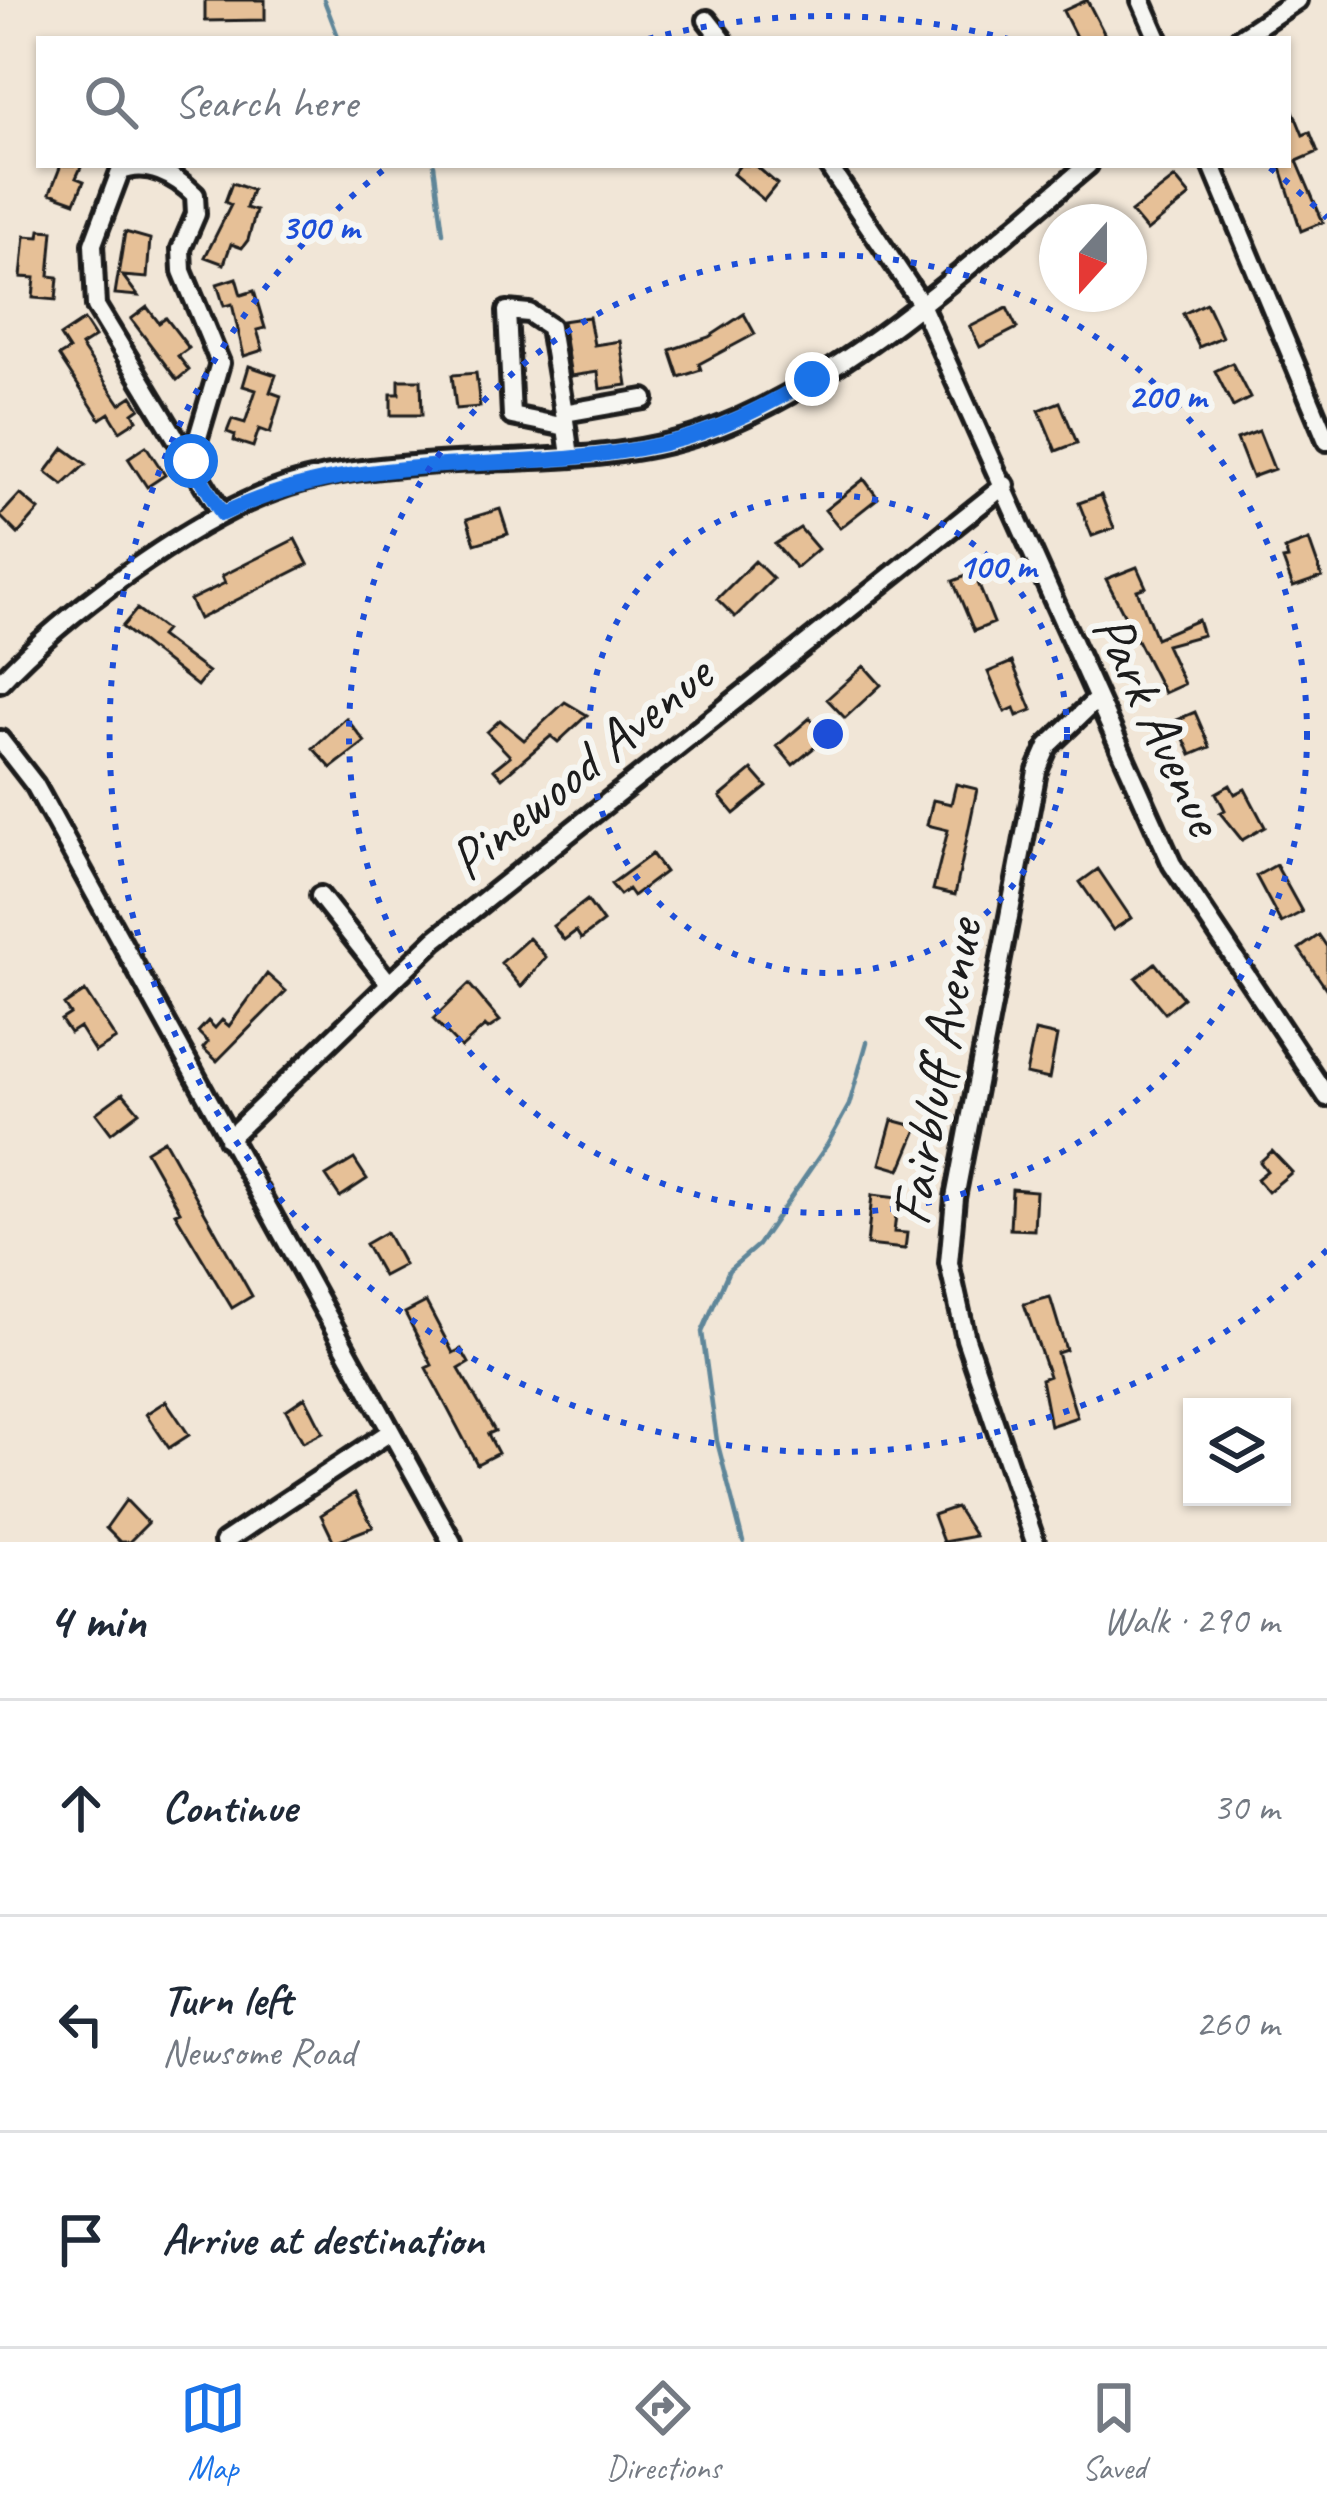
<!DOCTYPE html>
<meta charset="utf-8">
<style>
:root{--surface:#fff;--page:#f6f6f7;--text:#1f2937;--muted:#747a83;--line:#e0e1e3;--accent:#1a73e8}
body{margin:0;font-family:Caveat,sans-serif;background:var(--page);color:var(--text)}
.controls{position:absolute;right:36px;bottom:36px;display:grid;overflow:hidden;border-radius:0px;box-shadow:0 3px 9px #0004}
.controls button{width:108px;height:108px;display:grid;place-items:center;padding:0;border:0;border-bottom:3px solid var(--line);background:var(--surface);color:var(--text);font:60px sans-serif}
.compass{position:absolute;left:1039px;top:204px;width:108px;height:108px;border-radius:50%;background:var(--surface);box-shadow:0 3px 9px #0004;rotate:201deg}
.stop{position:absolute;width:36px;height:36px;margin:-27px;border:9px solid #1a73e8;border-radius:50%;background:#fff}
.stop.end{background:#1a73e8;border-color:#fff;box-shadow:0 3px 12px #0008}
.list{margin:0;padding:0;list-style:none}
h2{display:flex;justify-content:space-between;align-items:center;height:156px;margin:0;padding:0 48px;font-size:51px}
h2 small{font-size:39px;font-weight:400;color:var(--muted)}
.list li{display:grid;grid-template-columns:78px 1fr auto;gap:36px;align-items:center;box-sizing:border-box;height:216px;padding:0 48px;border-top:3px solid var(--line)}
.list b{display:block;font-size:45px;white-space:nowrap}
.list p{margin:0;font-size:39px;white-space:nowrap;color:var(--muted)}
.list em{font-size:39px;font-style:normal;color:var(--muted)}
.icon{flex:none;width:66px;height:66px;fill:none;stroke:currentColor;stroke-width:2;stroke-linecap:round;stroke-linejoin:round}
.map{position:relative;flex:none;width:1327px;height:1542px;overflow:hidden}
.search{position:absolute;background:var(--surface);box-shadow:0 3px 9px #0004;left:36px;right:36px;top:36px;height:132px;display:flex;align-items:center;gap:30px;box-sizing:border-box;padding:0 42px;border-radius:0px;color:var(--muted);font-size:45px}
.sheet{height:804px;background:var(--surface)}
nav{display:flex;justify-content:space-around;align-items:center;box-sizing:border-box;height:168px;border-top:3px solid var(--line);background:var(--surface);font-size:33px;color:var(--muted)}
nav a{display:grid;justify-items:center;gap:6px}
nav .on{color:var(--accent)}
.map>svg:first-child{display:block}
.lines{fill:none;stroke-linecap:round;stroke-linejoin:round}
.stream{stroke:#5f8699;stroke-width:4.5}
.building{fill:#e6c097;stroke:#1c1c1c;stroke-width:3}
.minor-casing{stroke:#1c1c1c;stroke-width:26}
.minor{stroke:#f6f6f2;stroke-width:16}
.route{stroke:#1a73e8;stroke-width:15}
.ring{fill:none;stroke:#1d4ed8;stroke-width:6;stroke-dasharray:6 12}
.labels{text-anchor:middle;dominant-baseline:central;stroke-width:12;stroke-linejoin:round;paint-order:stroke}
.street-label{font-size:57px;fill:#1c1c1c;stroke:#f6f6f2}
.centre{fill:#1d4ed8;stroke:#f6f6f2;stroke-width:6}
.ring-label{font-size:36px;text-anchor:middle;font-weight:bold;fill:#1d4ed8;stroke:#f6f6f2;stroke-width:12;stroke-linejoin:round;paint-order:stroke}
</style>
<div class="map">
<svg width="1327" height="1542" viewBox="0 0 1327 1542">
<rect width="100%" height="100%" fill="#f1e6d7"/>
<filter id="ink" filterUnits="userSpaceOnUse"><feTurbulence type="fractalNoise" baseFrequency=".00833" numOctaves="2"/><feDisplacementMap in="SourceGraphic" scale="24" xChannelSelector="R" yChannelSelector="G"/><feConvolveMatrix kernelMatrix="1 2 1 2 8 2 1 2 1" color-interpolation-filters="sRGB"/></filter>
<g filter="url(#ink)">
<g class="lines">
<path class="stream" d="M 324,0 L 339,39
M 434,165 L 443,233
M 743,1542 L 717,1441 L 702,1332 L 729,1270 L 758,1245 L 827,1145 L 849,1105 L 867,1042"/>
</g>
<path class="building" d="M 205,0 L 265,0 L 265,20 L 205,21 Z
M 1087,0 L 1107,39 L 1077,39 L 1063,11 Z
M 1288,98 L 1303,135 L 1310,132 L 1318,152 L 1297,161 L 1323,222 L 1301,231 L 1280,165 L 1288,165 Z
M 61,165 L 82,165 L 76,178 L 84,181 L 75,202 L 50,193 Z
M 740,165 L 755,165 L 777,184 L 764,200 L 733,174 Z
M 1175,178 L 1190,196 L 1147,231 L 1131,212 Z
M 232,183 L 252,190 L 246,208 L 256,211 L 248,240 L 242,248 L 231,244 L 224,264 L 205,257 L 231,205 L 225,202 Z
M 40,230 L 53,231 L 49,276 L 58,277 L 56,300 L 33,298 L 35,278 L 21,277 L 25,236 L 39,237 Z
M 125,232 L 150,239 L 147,278 L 123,276 L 138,296 L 115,294 Z
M 236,278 L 241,295 L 254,291 L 265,328 L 257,330 L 263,350 L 244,356 L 232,304 L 224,306 L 217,284 Z
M 1206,303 L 1222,337 L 1199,347 L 1183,314 Z
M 147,307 L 159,323 L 166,318 L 189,348 L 178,356 L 189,370 L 177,380 L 131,319 Z
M 1007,308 L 1017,328 L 980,347 L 970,327 Z
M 744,314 L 755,334 L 699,364 L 701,370 L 679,377 L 670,350 L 709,337 Z
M 589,317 L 594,345 L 620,341 L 627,385 L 600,389 L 598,372 L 571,376 L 562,321 Z
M 84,320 L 95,337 L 81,346 L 120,404 L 132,396 L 140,408 L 133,413 L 137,420 L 120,431 L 109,413 L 100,419 L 59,356 L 69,350 L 60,336 Z
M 1232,363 L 1250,398 L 1233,407 L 1215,371 Z
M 249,366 L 276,375 L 270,392 L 281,396 L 270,433 L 259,429 L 253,447 L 234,441 L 235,435 L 227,432 L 232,419 L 245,423 L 256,390 L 243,386 Z
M 476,373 L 480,407 L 456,409 L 452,375 Z
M 399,380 L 421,380 L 422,415 L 391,415 L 391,394 L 399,394 Z
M 1060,402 L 1077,443 L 1056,451 L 1039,410 Z
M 1259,431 L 1274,469 L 1252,477 L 1237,439 Z
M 146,446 L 165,475 L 147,487 L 128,458 Z
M 64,448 L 86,464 L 63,485 L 46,472 Z
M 864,479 L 878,498 L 840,528 L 825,510 Z
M 20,494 L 39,510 L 18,534 L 0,516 Z
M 1101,495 L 1114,528 L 1092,536 L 1079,503 Z
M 500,509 L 508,534 L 475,544 L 467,519 Z
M 800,528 L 818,549 L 796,568 L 775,544 Z
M 295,539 L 308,564 L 199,619 L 190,600 L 225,583 L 222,576 Z
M 1309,540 L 1322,577 L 1293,587 L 1283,560 L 1288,559 L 1285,549 Z
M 755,561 L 773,579 L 735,617 L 717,599 Z
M 1137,567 L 1146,587 L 1137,590 L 1156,638 L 1198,620 L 1203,635 L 1166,645 L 1184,684 L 1164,693 L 1106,579 Z
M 974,573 L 994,623 L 974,631 L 953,581 Z
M 137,609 L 165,630 L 160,636 L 208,672 L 197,686 L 122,627 Z
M 1012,662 L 1032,710 L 1017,716 L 1014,708 L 1005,712 L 988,672 Z
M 864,666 L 881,685 L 845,718 L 827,699 Z
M 565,702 L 587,715 L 558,742 L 551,736 L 502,778 L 494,769 L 510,756 L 487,732 L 500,720 L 524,740 Z
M 1195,712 L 1210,747 L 1191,755 L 1176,720 Z
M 346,718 L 365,742 L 331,768 L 313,748 Z
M 810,718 L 826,738 L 793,765 L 777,746 Z
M 752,770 L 767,787 L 734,814 L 720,797 Z
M 956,784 L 977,789 L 955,895 L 933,890 L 948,830 L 927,825 L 933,800 L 951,804 Z
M 1230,785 L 1235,794 L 1245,789 L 1265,827 L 1242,840 L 1220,813 L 1225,810 L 1216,793 Z
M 652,854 L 665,872 L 633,896 L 628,889 L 620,895 L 611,884 Z
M 1276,865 L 1302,912 L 1281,923 L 1256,876 Z
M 1098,869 L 1131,918 L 1113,930 L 1080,882 Z
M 587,900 L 603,922 L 581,939 L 576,931 L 564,940 L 553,926 Z
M 1319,935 L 1327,947 L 1327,990 L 1299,949 Z
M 529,938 L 546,957 L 521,987 L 501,963 Z
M 1155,963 L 1183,998 L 1165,1013 L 1136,978 Z
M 267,974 L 286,991 L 217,1061 L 203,1048 L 208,1042 L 198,1032 L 208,1021 L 215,1028 L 222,1020 L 229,1026 Z
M 469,984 L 500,1021 L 488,1029 L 485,1026 L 461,1048 L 433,1019 Z
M 85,991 L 116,1039 L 95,1052 L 79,1027 L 70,1033 L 61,1020 L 70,1014 L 64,1005 Z
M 1035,1031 L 1057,1036 L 1049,1079 L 1026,1074 Z
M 123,1093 L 139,1112 L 111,1133 L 96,1113 Z
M 892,1120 L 918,1127 L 900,1170 L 880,1164 Z
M 164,1140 L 252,1296 L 232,1308 L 175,1213 L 180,1211 L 146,1151 Z
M 1272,1151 L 1292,1172 L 1268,1192 L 1257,1179 L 1267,1171 L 1260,1162 Z
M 354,1159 L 367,1179 L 340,1197 L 326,1176 Z
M 1012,1189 L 1036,1191 L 1034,1230 L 1010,1229 Z
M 872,1195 L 898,1198 L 894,1232 L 907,1233 L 905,1249 L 867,1245 Z
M 386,1232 L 404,1265 L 383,1276 L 365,1244 Z
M 1050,1297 L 1066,1350 L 1057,1353 L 1077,1417 L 1050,1426 L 1041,1379 L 1049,1376 L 1024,1304 Z
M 426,1302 L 453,1353 L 461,1349 L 469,1363 L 459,1369 L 495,1431 L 488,1434 L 498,1453 L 477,1464 L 426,1368 L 432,1365 L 405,1313 Z
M 305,1397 L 323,1432 L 303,1442 L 286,1410 Z
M 166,1401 L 189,1435 L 169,1448 L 146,1414 Z
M 355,1493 L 373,1527 L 334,1542 L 321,1515 Z
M 126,1500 L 148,1523 L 129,1542 L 120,1542 L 106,1528 Z
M 956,1507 L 975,1536 L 943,1542 L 933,1515 Z"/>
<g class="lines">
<defs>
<path id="minor" d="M 1141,0 L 1158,39
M 707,20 L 722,39
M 1239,39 L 1297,0
M 828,165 L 920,302 L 1172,864 L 1327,1097
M 1212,165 L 1327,441
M 564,413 L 550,327 L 529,313 L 507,311 L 512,416 L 566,427
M 570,456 L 564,413 L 644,399
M 191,461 L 220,363 L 182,271 L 181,249 L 196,214 L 195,195 C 176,176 146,159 120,172 L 93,244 L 96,306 L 222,514
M 0,682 C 63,614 187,523 273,491 C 321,472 374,468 424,464 C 516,457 615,464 703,433 C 843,385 976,259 1088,165
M 0,740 L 35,785 L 452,1542
M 320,896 L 389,983
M 228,1139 L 436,939 L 1005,485
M 224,1542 L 387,1434
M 1035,1542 L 966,1339 L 949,1263 L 955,1198 L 1037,771 L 1048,746 L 1095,701"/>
</defs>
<use href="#minor" class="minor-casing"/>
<use href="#minor" class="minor"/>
</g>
</g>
<g class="lines" filter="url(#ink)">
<path class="route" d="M 191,461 L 222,514 C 368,445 512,478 662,444 C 717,432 764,407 812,379"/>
</g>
<g class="ring">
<circle cx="828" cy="734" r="239"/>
<circle cx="828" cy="734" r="479"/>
<path d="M1327 1250A718 718 0 1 1 386 168M648 39A718 718 0 0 1 1008 39M1270 168A718 718 0 0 1 1327 218"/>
</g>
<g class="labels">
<g class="street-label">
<text transform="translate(1159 724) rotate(65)">Park Avenue</text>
<text transform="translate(580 767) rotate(-39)">Pinewood Avenue</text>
<text transform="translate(936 1072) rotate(-80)">Fairbluff Avenue</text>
</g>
</g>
<circle cx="828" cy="734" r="18" class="centre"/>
<g class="ring-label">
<text x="320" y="239">300 m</text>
<text x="1167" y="408">200 m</text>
<text x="997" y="578">100 m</text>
</g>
</svg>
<div class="controls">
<button><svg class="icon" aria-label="layers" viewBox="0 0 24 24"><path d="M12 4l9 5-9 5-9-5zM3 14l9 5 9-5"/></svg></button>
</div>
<svg class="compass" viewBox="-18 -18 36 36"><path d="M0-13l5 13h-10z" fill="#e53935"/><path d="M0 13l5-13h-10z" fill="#747a83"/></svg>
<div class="stop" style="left:191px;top:461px"></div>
<div class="stop end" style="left:812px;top:379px"></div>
<div class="search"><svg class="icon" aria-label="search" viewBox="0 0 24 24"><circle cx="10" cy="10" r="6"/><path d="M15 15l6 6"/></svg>Search here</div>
</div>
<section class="sheet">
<h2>4 min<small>Walk · 290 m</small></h2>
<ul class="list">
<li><svg class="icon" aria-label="ahead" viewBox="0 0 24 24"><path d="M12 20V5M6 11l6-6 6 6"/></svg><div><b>Continue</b></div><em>30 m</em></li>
<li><svg class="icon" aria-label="left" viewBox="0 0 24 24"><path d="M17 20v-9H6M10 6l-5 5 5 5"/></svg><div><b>Turn left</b><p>Newsome Road</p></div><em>260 m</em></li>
<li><svg class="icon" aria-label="arrive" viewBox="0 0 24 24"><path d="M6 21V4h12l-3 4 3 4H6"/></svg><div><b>Arrive at destination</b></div></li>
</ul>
</section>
<nav>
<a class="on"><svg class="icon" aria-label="map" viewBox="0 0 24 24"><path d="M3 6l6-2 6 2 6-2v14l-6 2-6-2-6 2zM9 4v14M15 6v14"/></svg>Map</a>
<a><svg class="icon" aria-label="directions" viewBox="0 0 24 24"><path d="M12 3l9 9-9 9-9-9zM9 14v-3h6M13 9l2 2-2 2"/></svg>Directions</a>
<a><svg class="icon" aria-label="saved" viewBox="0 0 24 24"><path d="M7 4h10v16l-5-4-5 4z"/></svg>Saved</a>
</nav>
